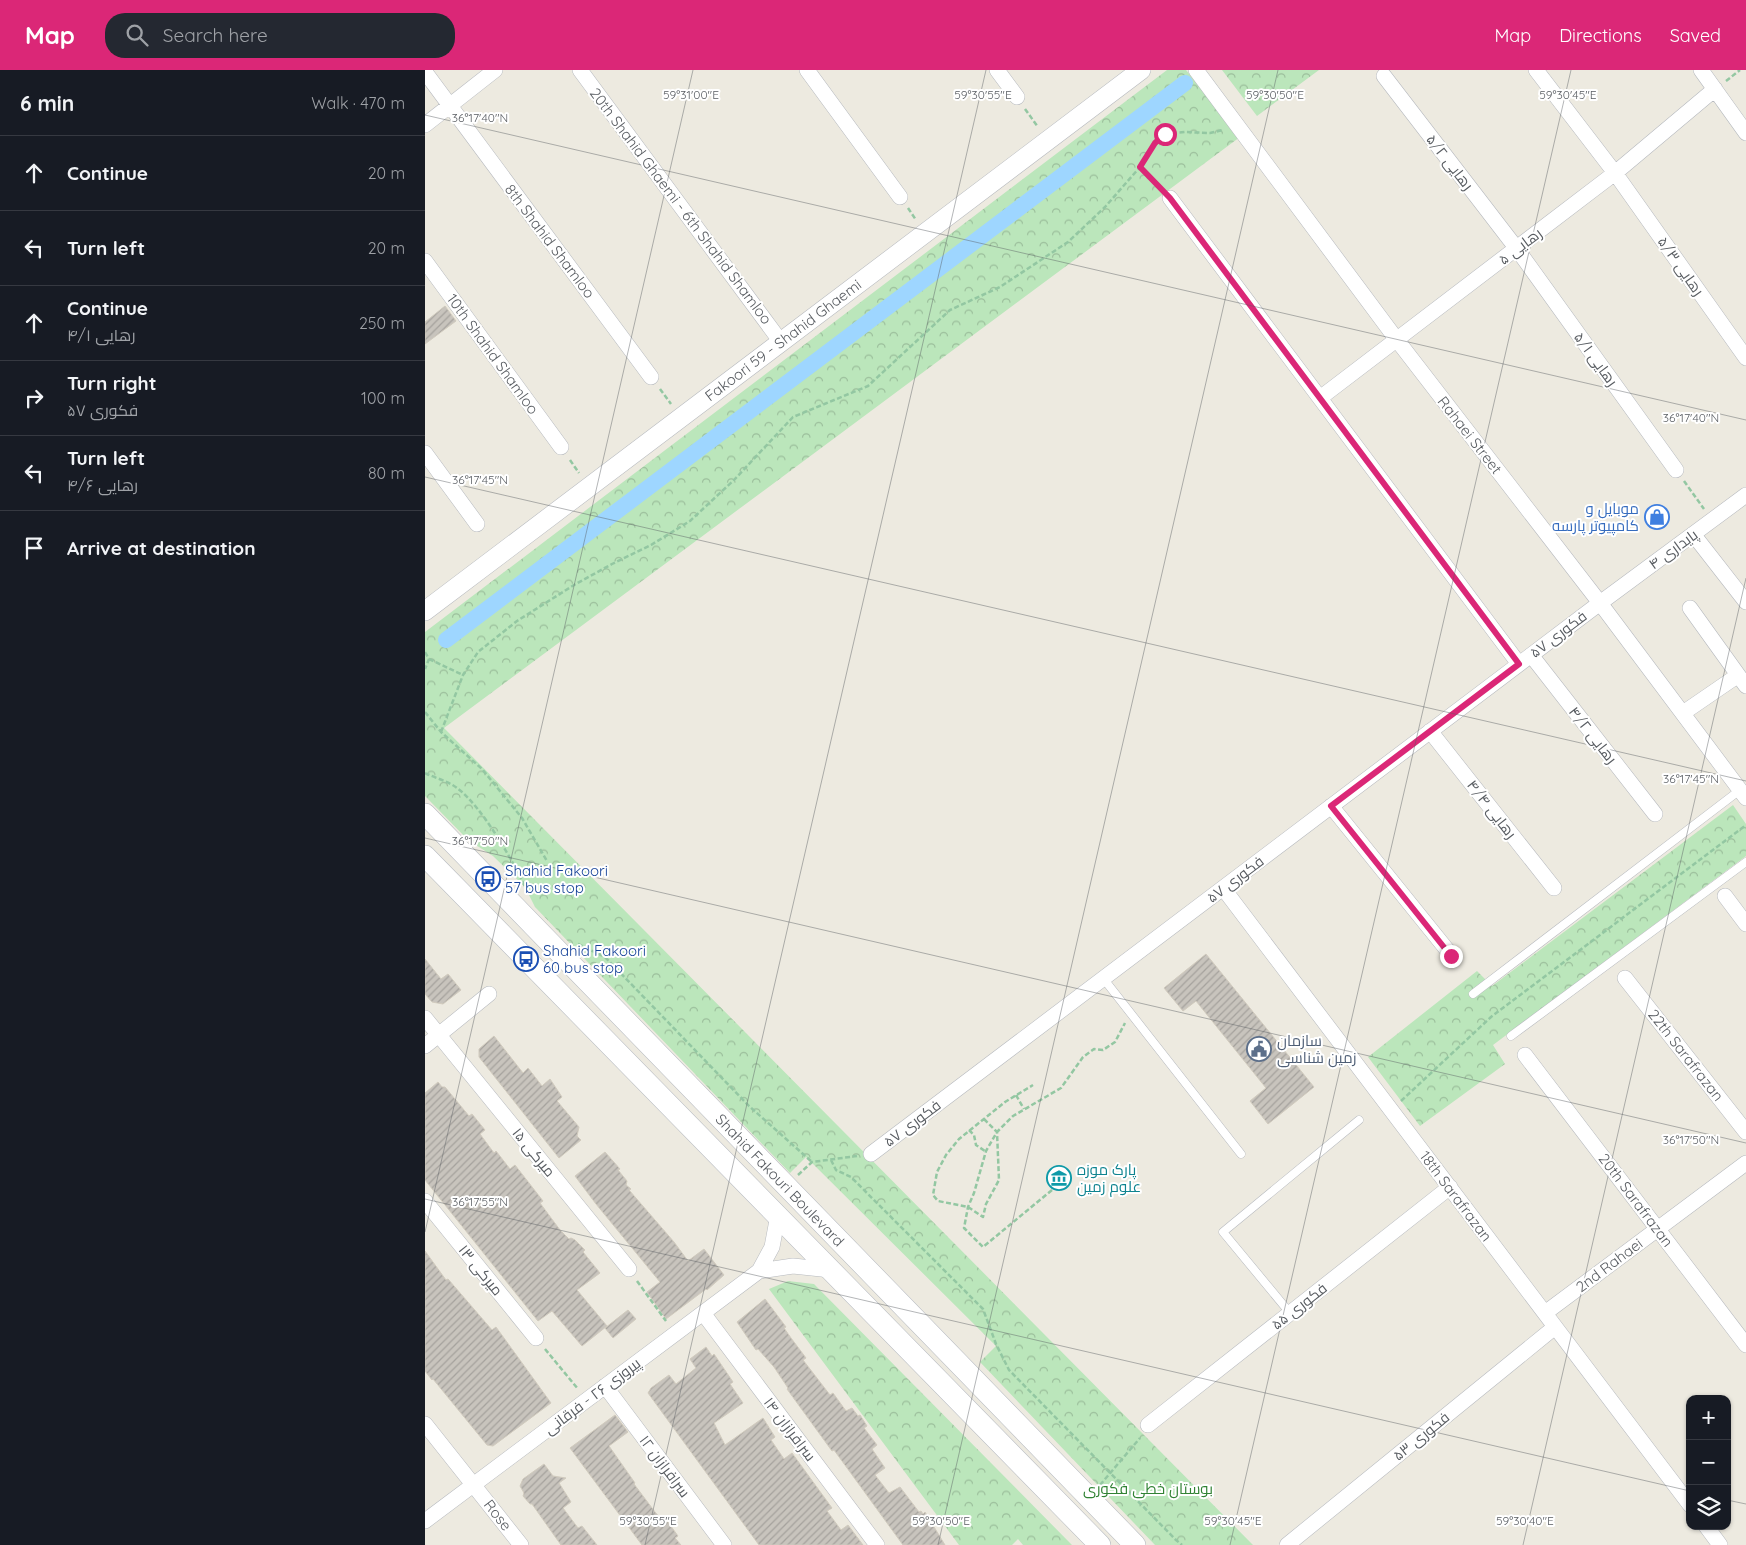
<!DOCTYPE html>
<meta charset="utf-8">
<style>
:root{--surface:#171b24;--page:#242831;--text:#f1f3f6;--muted:#9ea1a6;--line:#363941;--accent:#db2777}
body{margin:0;font-family:Quicksand,Cairo,sans-serif;background:var(--page);color:var(--text)}
.controls{position:absolute;right:15px;bottom:15px;display:grid;overflow:hidden;border-radius:10px;box-shadow:0 1px 4px #0004}
.controls button{width:45px;height:45px;display:grid;place-items:center;padding:0;border:0;border-bottom:1px solid var(--line);background:var(--surface);color:var(--text);font:25px sans-serif}
.stop{position:absolute;width:15px;height:15px;margin:-11px;border:4px solid #db2777;border-radius:50%;background:#fff}
.stop.end{background:#db2777;border-color:#fff;box-shadow:0 1px 5px #0008}
.list{margin:0;padding:0;list-style:none}
h2{display:flex;justify-content:space-between;align-items:center;height:65px;margin:0;padding:0 20px;font-size:21px}
h2 small{font-size:16px;font-weight:400;color:var(--muted)}
.list li{display:grid;grid-template-columns:32px 1fr auto;gap:15px;align-items:center;box-sizing:border-box;height:75px;padding:0 20px;border-top:1px solid var(--line)}
.list b{display:block;font-size:19px;white-space:nowrap}
.list p{margin:0;font-size:16px;white-space:nowrap;color:var(--muted)}
.list em{font-size:16px;font-style:normal;color:var(--muted)}
.icon{flex:none;width:28px;height:28px;fill:none;stroke:currentColor;stroke-width:2;stroke-linecap:round;stroke-linejoin:round}
.map{position:relative;flex:none;width:1321px;height:1475px;overflow:hidden}
header{display:flex;align-items:center;gap:30px;box-sizing:border-box;height:70px;padding:0 25px;background:var(--accent);color:#fff}
header strong{font-size:24px}
nav{display:flex;gap:28px;margin-inline-start:auto;font-size:18px}
.search{width:350px;height:45px;background:var(--page);display:flex;align-items:center;gap:12px;box-sizing:border-box;padding:0 18px;border-radius:20px;color:var(--muted);font-size:19px}
main{display:flex}
aside{flex:1;background:var(--surface)}
.map>svg:first-child{display:block}
.park{fill:url(#park-crowns)}
.lines{fill:none;stroke-linecap:round;stroke-linejoin:round}
.canal{stroke:#9ed6ff;stroke-width:16}
.building{fill:url(#building-hatch);stroke:#d1cbbe}
.service-casing{stroke:#b6b9be;stroke-width:9}
.minor-casing{stroke:#b6b9be;stroke-width:16}
.tertiary-casing{stroke:#b6b9be;stroke-width:20}
.secondary-casing{stroke:#b6bac0;stroke-width:22}
.path{stroke:#93c7a2;stroke-width:2.5;stroke-dasharray:5 2.5;stroke-linecap:butt}
.service{stroke:#fff;stroke-width:8}
.minor{stroke:#fff;stroke-width:15}
.tertiary{stroke:#fff;stroke-width:19}
.secondary{stroke:#fff;stroke-width:21}
.route{stroke:#db2777;stroke-width:6}
.ticks{fill:none;stroke:#595d62;stroke-width:1;stroke-opacity:0.45}
.labels{text-anchor:middle;dominant-baseline:central;stroke-width:4;stroke-linejoin:round;paint-order:stroke}
.street-label{font-size:15px;fill:#595d62;stroke:#fff}
.shop-label{font-size:15px;fill:#366cbe;stroke:#fff;text-anchor:end}
.transit-label{font-size:15px;fill:#164399;stroke:#fff;text-anchor:start}
.service-label{font-size:15px;fill:#4e5e75;stroke:#fff;text-anchor:start}
.culture-label{font-size:15px;fill:#0d838f;stroke:#fff;text-anchor:start}
.park-label{font-size:15px;fill:#308233;stroke:#fff}
.ticks-label{font-size:12px;text-anchor:middle;fill:#595d62;stroke:#fff;stroke-width:4;stroke-linejoin:round;paint-order:stroke}
</style>
<header>
<strong>Map</strong>
<div class="search"><svg class="icon" aria-label="search" viewBox="0 0 24 24"><circle cx="10" cy="10" r="6"/><path d="M15 15l6 6"/></svg>Search here</div>
<nav><a>Map</a><a>Directions</a><a>Saved</a></nav>
</header>
<main>
<aside>
<h2>6 min<small>Walk · 470 m</small></h2>
<ul class="list">
<li><svg class="icon" aria-label="ahead" viewBox="0 0 24 24"><path d="M12 20V5M6 11l6-6 6 6"/></svg><div><b>Continue</b></div><em>20 m</em></li>
<li><svg class="icon" aria-label="left" viewBox="0 0 24 24"><path d="M17 20v-9H6M10 6l-5 5 5 5"/></svg><div><b>Turn left</b></div><em>20 m</em></li>
<li><svg class="icon" aria-label="ahead" viewBox="0 0 24 24"><path d="M12 20V5M6 11l6-6 6 6"/></svg><div><b>Continue</b><p>رهایی ۴/۱</p></div><em>250 m</em></li>
<li><svg class="icon" aria-label="right" viewBox="0 0 24 24"><path d="M7 20v-9h11M14 6l5 5-5 5"/></svg><div><b>Turn right</b><p>فکوری ۵۷</p></div><em>100 m</em></li>
<li><svg class="icon" aria-label="left" viewBox="0 0 24 24"><path d="M17 20v-9H6M10 6l-5 5 5 5"/></svg><div><b>Turn left</b><p>رهایی ۴/۶</p></div><em>80 m</em></li>
<li><svg class="icon" aria-label="arrive" viewBox="0 0 24 24"><path d="M6 21V4h12l-3 4 3 4H6"/></svg><div><b>Arrive at destination</b></div></li>
</ul>
</aside>
<div class="map">
<svg width="1321" height="1475" viewBox="0 0 1321 1475">
<defs>
<pattern id="park-crowns" width="20" height="18" patternUnits="userSpaceOnUse" patternTransform="scale(1.25)"><rect width="20" height="18" fill="#bbe6bb"/><path d="M2 6a3 3 0 1 1 6 0M12 15a3 3 0 1 1 6 0" fill="none" stroke="#9bbe9b"/></pattern>
<pattern id="building-hatch" width="6" height="6" patternUnits="userSpaceOnUse" patternTransform="scale(1.25)"><rect width="6" height="6" fill="#c8c4bd"/><path d="M-1 1l2-2M0 6l6-6M5 7l2-2" fill="none" stroke="#a5a29d"/></pattern>
</defs>
<rect width="100%" height="100%" fill="#edeae0"/>
<path class="park" d="M 742,0 L 761,0 L 815,67 L 19,658 L 828,1475 L 730,1475 L 555,1292 L 571,1276 L 381,1087 L 365,1103 L 110,837 L 100,817 L 68,786 L 43,770 L 0,726 L 0,562 Z
M 797,0 L 894,0 L 832,46 Z
M 1308,735 L 1321,754 L 1321,786 L 1068,975 L 1080,994 L 995,1056 L 943,987 L 1052,901 L 1067,916 Z
M 363,1211 L 389,1214 L 647,1475 L 598,1475 L 593,1469 L 587,1475 L 534,1475 L 344,1219 Z"/>
<g class="lines">
<path class="canal" d="M 21,570 L 760,13"/>
</g>
<path class="building" d="M 20,236 L 31,251 L 0,274 L 0,252 Z
M 781,884 L 889,1017 L 843,1054 L 825,1031 L 841,1018 L 771,931 L 758,941 L 739,918 Z
M 0,889 L 16,909 L 23,904 L 36,920 L 18,934 L 7,932 L 0,924 Z
M 69,966 L 98,1003 L 103,998 L 117,1016 L 125,1009 L 137,1027 L 132,1031 L 154,1057 L 152,1066 L 156,1070 L 134,1088 L 54,987 L 54,979 Z
M 13,1012 L 17,1017 L 20,1017 L 44,1046 L 47,1044 L 60,1060 L 55,1064 L 69,1083 L 71,1081 L 85,1099 L 90,1095 L 118,1131 L 115,1133 L 135,1160 L 144,1169 L 146,1168 L 150,1170 L 160,1180 L 158,1182 L 175,1203 L 152,1220 L 182,1256 L 157,1276 L 127,1241 L 113,1251 L 0,1110 L 0,1023 Z
M 180,1082 L 195,1099 L 193,1100 L 202,1111 L 201,1115 L 206,1119 L 204,1120 L 249,1172 L 263,1191 L 279,1179 L 299,1205 L 282,1220 L 281,1219 L 241,1249 L 222,1222 L 235,1212 L 171,1134 L 150,1106 Z
M 0,1181 L 21,1210 L 23,1209 L 67,1260 L 71,1257 L 126,1333 L 68,1376 L 62,1375 L 8,1309 L 7,1310 L 0,1301 Z
M 340,1229 L 361,1257 L 359,1258 L 366,1268 L 381,1288 L 378,1290 L 405,1325 L 408,1323 L 421,1341 L 427,1338 L 433,1346 L 435,1345 L 442,1356 L 439,1358 L 452,1375 L 447,1379 L 460,1398 L 450,1405 L 464,1423 L 475,1417 L 494,1442 L 496,1441 L 498,1444 L 500,1442 L 520,1475 L 478,1475 L 409,1380 L 407,1381 L 362,1319 L 363,1318 L 349,1297 L 333,1279 L 331,1280 L 312,1252 Z
M 203,1240 L 211,1249 L 188,1268 L 180,1258 Z
M 281,1277 L 287,1286 L 289,1284 L 308,1312 L 305,1314 L 318,1333 L 289,1353 L 300,1375 L 338,1348 L 350,1367 L 346,1370 L 359,1389 L 367,1383 L 407,1438 L 402,1441 L 416,1460 L 423,1455 L 438,1475 L 334,1475 L 223,1323 L 226,1318 L 244,1305 L 251,1314 L 271,1298 L 265,1289 Z
M 190,1345 L 203,1362 L 184,1376 L 210,1413 L 209,1414 L 230,1442 L 237,1450 L 240,1448 L 253,1466 L 250,1468 L 256,1475 L 217,1475 L 145,1378 Z
M 119,1394 L 128,1406 L 141,1408 L 134,1413 L 146,1432 L 138,1438 L 153,1458 L 157,1456 L 172,1475 L 136,1475 L 107,1434 L 105,1434 L 98,1426 L 99,1423 L 95,1416 L 98,1409 Z"/>
<g class="lines">
<defs>
<path id="service" d="M 678,908 L 816,1084
M 1048,924 L 1315,720
M 1086,966 L 1321,792
M 865,1243 L 798,1162 L 934,1050"/>
<path id="minor" d="M 155,0 L 356,272
M 382,0 L 475,127
M 572,0 L 592,27
M 771,0 L 972,270 L 1175,533 L 1321,728
M 1111,0 L 1190,103 L 1321,288
M 1276,0 L 1321,63
M 0,2 L 226,307
M 959,6 L 1092,179 L 1251,400
M 0,55 L 70,0
M 745,128 L 1094,594
M 0,191 L 136,377
M 895,328 L 1190,103 L 1290,19
M 0,383 L 52,454
M 1268,464 L 1321,532
M 1265,538 L 1321,616
M 1106,585 L 1230,744
M 1258,643 L 1312,606
M 1005,661 L 1129,818
M 906,736 L 1027,886
M 798,818 L 1265,1435
M 1300,826 L 1321,854
M 1200,908 L 1321,1062
M 0,948 L 204,1199
M 0,976 L 64,924
M 1100,985 L 1321,1275
M 446,1084 L 1175,533 L 1321,425
M 0,1131 L 111,1268
M 334,1201 L 368,1196 L 406,1200
M 278,1243 L 452,1475
M 1120,1243 L 1321,1093
M 180,1316 L 299,1475
M 0,1354 L 96,1475
M 723,1355 L 1025,1117
M 0,1451 L 334,1201 L 347,1177 L 353,1145
M 1281,1456 L 1295,1475
M 862,1475 L 1130,1257"/>
<path id="tertiary" d="M 0,541 L 716,0"/>
<path id="secondary" d="M 0,744 L 710,1475
M 0,786 L 675,1475"/>
</defs>
<use href="#service" class="service-casing"/>
<use href="#minor" class="minor-casing"/>
<use href="#tertiary" class="tertiary-casing"/>
<use href="#secondary" class="secondary-casing"/>
<path class="path" d="M 1301,11 L 1315,0
M 600,39 L 613,57
M 715,97 L 735,118
M 483,138 L 491,150
M 235,319 L 246,334
M 145,390 L 154,403
M 1259,411 L 1279,439
M 0,582 L 4,589 L 0,599
M 4,589 L 38,605
M 0,642 L 16,662 L 57,699 L 97,748 L 122,791
M 16,662 L 38,605 L 53,582 L 92,551 L 149,515 L 187,494 L 226,475 L 265,451 L 309,410 L 368,347 L 443,316 L 525,240 L 575,217 L 643,172 L 680,137 L 715,97 L 729,73 L 740,64 L 760,62 L 785,63 L 798,60
M 0,703 C 10,708 23,711 32,718 C 57,736 90,794 103,823
M 153,874 L 180,887 L 324,1036 L 387,1092
M 591,1025 L 599,1039
M 976,1031 L 1066,947 L 1321,755
M 559,1049 L 572,1062 L 574,1110 L 561,1134 L 558,1147 L 543,1137 L 513,1131 L 508,1125 L 512,1102 L 521,1085 L 534,1069 L 580,1032 L 608,1015
M 544,1060 L 549,1065 L 551,1075 L 560,1081
M 406,1090 L 411,1100 L 426,1107 L 558,1239 L 571,1274 L 584,1300 L 751,1470 L 757,1475
M 373,1105 L 387,1092 L 432,1086
M 627,1120 L 558,1177 L 539,1158 L 543,1137 L 549,1123 L 561,1081 L 572,1062 L 588,1046 L 636,1018 L 658,987 L 669,979 L 678,980 L 690,972 L 700,953
M 212,1211 L 241,1251
M 120,1279 L 153,1319
M 675,1415 L 715,1368"/>
<use href="#service" class="service"/>
<use href="#minor" class="minor"/>
<use href="#tertiary" class="tertiary"/>
<use href="#secondary" class="secondary"/>
</g>
<g class="lines">
<path class="route" d="M 740,64 L 730,73 L 715,97 L 745,128 L 1094,594 L 906,736 L 1026,886"/>
</g>
<path class="ticks" d="M 0,45 L 1321,350M 0,407 L 1321,711M 0,768 L 1321,1073M 0,1129 L 1265,1421M 0,1162 L 268,0M 1302,1430 L 1321,1434M 220,1475 L 561,0M 513,1475 L 853,0M 805,1475 L 1146,0M 1098,1475 L 1321,508"/>
<defs>
<symbol id="shop-ring" viewBox="-11 -11 22 22"><circle r="9.5" fill="#fff" stroke="#3f7fe0" stroke-width="1.5"/><path d="M-5-2.5h2.3a2.7 3.5 0 0 1 5.4 0H5L5.5 6h-11ZM-1.5-2.5h3a1.5 2.3 0 0 0-3 0Z" fill="#3f7fe0"/></symbol>
<symbol id="bus-ring" viewBox="-11 -11 22 22"><circle r="9.5" fill="#fff" stroke="#1a4fb4" stroke-width="1.5"/><path d="M-5-6H5V4H4V6H2V4H-2V6H-4V4H-5ZM-3.5-4V0h7V-4ZM-3.5 1.2v1.5H-2V1.2ZM2 1.2v1.5H3.5V1.2Z" fill="#1a4fb4"/></symbol>
<symbol id="civic-ring" viewBox="-11 -11 22 22"><circle r="9.5" fill="#fff" stroke="#5c6f8a" stroke-width="1.5"/><path d="M-.6-6.5H3V-4.5H.6V-3L4-1V1h2V6H-6V1h2V-1L-.6-3ZM-1.2 2.5V6h2.4V2.5Z" fill="#5c6f8a"/></symbol>
<symbol id="museum-ring" viewBox="-11 -11 22 22"><circle r="9.5" fill="#fff" stroke="#0f9aa8" stroke-width="1.5"/><path d="M0-6L6-3V-2H-6V-3ZM-5-1h2V3h-2ZM-1-1h2V3h-2ZM3-1h2V3H3ZM-6 4H6V6H-6Z" fill="#0f9aa8"/></symbol>
</defs>
<g fill-rule="evenodd">
<use href="#shop-ring" x="1218" y="433" width="28" height="28"/>
<use href="#bus-ring" x="49" y="795" width="28" height="28"/>
<use href="#bus-ring" x="87" y="875" width="28" height="28"/>
<use href="#civic-ring" x="820" y="965" width="28" height="28"/>
<use href="#museum-ring" x="620" y="1094" width="28" height="28"/>
</g>
<g class="labels">
<g class="street-label">
<text transform="translate(1025 92) rotate(52)">رهایی ۵/۲</text>
<text transform="translate(256 136) rotate(53)">20th Shahid Ghaemi - 6th Shahid Shamloo</text>
<text transform="translate(125 171) rotate(53)">8th Shahid Shamloo</text>
<text transform="translate(1095 176) rotate(-37)">رهایی ۵</text>
<text transform="translate(1256 196) rotate(55)">رهایی ۵/۳</text>
<text transform="translate(358 270) rotate(-37)">Fakoori 59 - Shahid Ghaemi</text>
<text transform="translate(68 284) rotate(54)">10th Shahid Shamloo</text>
<text transform="translate(1171 289) rotate(54)">رهایی ۵/۱</text>
<text transform="translate(1045 365) rotate(52)">Rahaei Street</text>
<text transform="translate(1248 479) rotate(-36)">پایداری ۴</text>
<text transform="translate(1133 564) rotate(-37)">فکوری ۵۷</text>
<text transform="translate(1168 665) rotate(52)">رهایی ۴/۲</text>
<text transform="translate(1067 739) rotate(52)">رهایی ۴/۴</text>
<text transform="translate(810 809) rotate(-37)">فکوری ۵۷</text>
<text transform="translate(1261 985) rotate(52)">22th Sarafrazan</text>
<text transform="translate(487 1053) rotate(-37)">فکوری ۵۷</text>
<text transform="translate(109 1082) rotate(51)">میرکی ۱۵</text>
<text transform="translate(355 1110) rotate(46)">Shahid Fakouri Boulevard</text>
<text transform="translate(1031 1126) rotate(53)">18th Sarafrazan</text>
<text transform="translate(1211 1130) rotate(53)">20th Sarafrazan</text>
<text transform="translate(1184 1195) rotate(-37)">2nd Rahaei</text>
<text transform="translate(56 1200) rotate(51)">میرکی ۱۳</text>
<text transform="translate(874 1236) rotate(-38)">فکوری ۵۵</text>
<text transform="translate(167 1326) rotate(-37)">پیروزی ۲۶ - فرقانی</text>
<text transform="translate(365 1359) rotate(53)">سرافرازان ۱۴</text>
<text transform="translate(996 1366) rotate(-39)">فکوری ۵۳</text>
<text transform="translate(240 1396) rotate(53)">سرافرازان ۱۲</text>
<text transform="translate(73 1445) rotate(52)">Rose</text>
</g>
<g class="shop-label">
<text x="1214" y="438">موبایل و<tspan x="1214" dy="17">کامپیوتر پارسه</tspan></text>
</g>
<g class="transit-label">
<text x="80" y="800">Shahid Fakoori<tspan x="80" dy="17">57 bus stop</tspan></text>
<text x="118" y="880">Shahid Fakoori<tspan x="118" dy="17">60 bus stop</tspan></text>
</g>
<g class="service-label">
<text x="852" y="970">سازمان<tspan x="852" dy="17">زمین شناسی</tspan></text>
</g>
<g class="culture-label">
<text x="652" y="1099">پارک موزه<tspan x="652" dy="17">علوم زمین</tspan></text>
</g>
<g class="park-label">
<text x="723" y="1418">بوستان خطی فکوری</text>
</g>
</g>
<g class="ticks-label">
<text x="266" y="29">59°31'00"E</text>
<text x="558" y="29">59°30'55"E</text>
<text x="850" y="29">59°30'50"E</text>
<text x="1143" y="29">59°30'45"E</text>
<text x="55" y="52">36°17'40"N</text>
<text x="1266" y="352">36°17'40"N</text>
<text x="55" y="414">36°17'45"N</text>
<text x="1266" y="713">36°17'45"N</text>
<text x="55" y="775">36°17'50"N</text>
<text x="1266" y="1074">36°17'50"N</text>
<text x="55" y="1136">36°17'55"N</text>
<text x="223" y="1455">59°30'55"E</text>
<text x="516" y="1455">59°30'50"E</text>
<text x="808" y="1455">59°30'45"E</text>
<text x="1100" y="1455">59°30'40"E</text>
</g>
</svg>
<div class="controls">
<button>+</button>
<button>−</button>
<button><svg class="icon" aria-label="layers" viewBox="0 0 24 24"><path d="M12 4l9 5-9 5-9-5zM3 14l9 5 9-5"/></svg></button>
</div>
<div class="stop" style="left:740px;top:64px"></div>
<div class="stop end" style="left:1026px;top:886px"></div>
</div>
</main>
